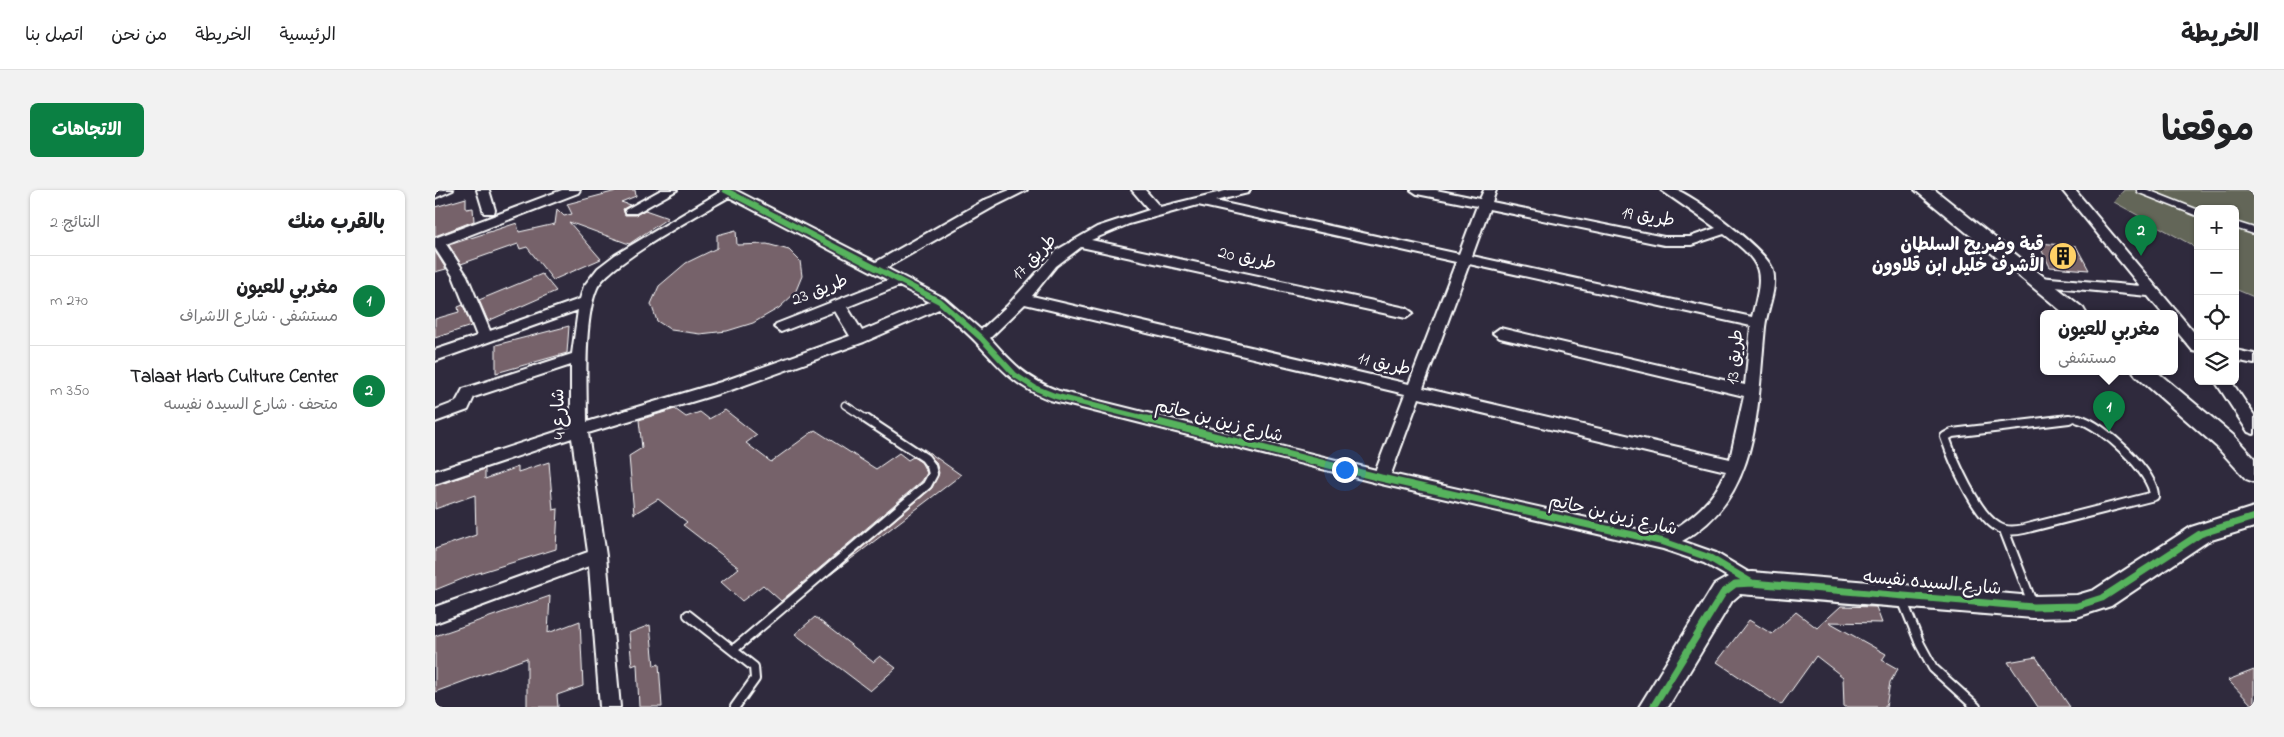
<!DOCTYPE html>
<html lang="ar">
<meta charset="utf-8">
<style>
:root{--surface:#fff;--page:#f2f2f2;--text:#202124;--muted:#757577;--line:#e0e0e0;--accent:#0b8043}
body{margin:0;font-family:"Indie Flower","Playpen Sans Arabic",sans-serif;background:var(--page);color:var(--text);direction:rtl}
.controls{position:absolute;right:15px;top:15px;display:grid;overflow:hidden;border-radius:8px;box-shadow:0 1px 4px #0004}
.controls button{width:45px;height:45px;display:grid;place-items:center;padding:0;border:0;border-bottom:1px solid var(--line);background:var(--surface);color:var(--text);font:25px sans-serif}
.you{position:absolute;left:909px;top:279px;width:18px;height:18px;margin:-12px;border:4px solid #fff;border-radius:50%;background:#1a73e8;box-shadow:0 0 0 8px #1a73e833}
.badge{display:grid;place-items:center;width:32px;height:32px;border-radius:50%;background:var(--accent);color:#fff;font-size:16px;font-weight:700}
.pin{position:absolute;translate:-50% -41px;filter:drop-shadow(0 1px 2px #0008)}
.pin::after{content:'';position:absolute;top:26px;width:18px;height:15px;background:inherit;clip-path:polygon(0 0,100% 0,50% 100%)}
.popup{position:absolute;left:1605px;top:120px;width:138px;height:65px;box-sizing:border-box;display:grid;place-content:center;border-radius:8px;background:var(--surface);filter:drop-shadow(0 1px 4px #0005);font-size:16px;white-space:nowrap;color:var(--muted)}
.popup b{font-size:19px;color:var(--text)}
.popup::after{content:'';position:absolute;left:50%;top:100%;margin-left:-10px;border:10px solid transparent;border-top-color:var(--surface)}
.list{margin:0;padding:0;list-style:none}
h2{display:flex;justify-content:space-between;align-items:center;height:65px;margin:0;padding:0 20px;font-size:21px}
h2 small{font-size:16px;font-weight:400;color:var(--muted)}
.list li{display:grid;grid-template-columns:32px 1fr auto;gap:15px;align-items:center;box-sizing:border-box;height:90px;padding:0 20px;border-top:1px solid var(--line)}
.list b{display:block;font-size:19px;white-space:nowrap}
.list p{margin:0;font-size:16px;white-space:nowrap;color:var(--muted)}
.list em{font-size:16px;font-style:normal;color:var(--muted)}
.icon{flex:none;width:28px;height:28px;fill:none;stroke:currentColor;stroke-width:2;stroke-linecap:round;stroke-linejoin:round}
.map{position:relative;flex:none;width:1819px;height:517px;overflow:hidden;direction:ltr;border-radius:8px}
header{display:flex;align-items:center;gap:30px;box-sizing:border-box;height:70px;padding:0 25px;background:var(--surface);border-bottom:1px solid var(--line)}
header strong{font-size:24px}
nav{display:flex;gap:28px;margin-inline-start:auto;font-size:18px}
.intro{display:flex;align-items:center;justify-content:space-between;box-sizing:border-box;height:120px;padding:0 30px}
h1{margin:0;font-size:35px}
.button{padding:12px 22px;border-radius:8px;background:var(--accent);color:#fff;font-size:18px;font-weight:700}
main{display:flex;gap:30px;padding:0 30px}
aside{flex:1;background:var(--surface);border-radius:8px;box-shadow:0 1px 4px #0004}
.map>svg:first-child{display:block}
.green{fill:#636658;stroke:#b1b2ac}
.building{fill:#76626b;stroke:#fff}
.lines{fill:none;stroke-linecap:round;stroke-linejoin:round}
.lane-far1-casing{stroke:#fff;stroke-width:9}
.lane-casing{stroke:#fff;stroke-width:12}
.street-casing{stroke:#fff;stroke-width:4}
.secondary-casing{stroke:#fff;stroke-width:4}
.lane-far1{stroke:#2f2a3d;stroke-width:6}
.lane{stroke:#2f2a3d;stroke-width:8}
.street{fill:#2f2a3d;fill-rule:evenodd}
.secondary{fill:#2f2a3d;fill-rule:evenodd}
.cycleway-far1-casing{stroke:#2f2a3d;stroke-width:8}
.cycleway-casing{stroke:#2f2a3d;stroke-width:10}
.cycleway-far1{stroke:#56b35d;stroke-width:5.5}
.cycleway{stroke:#56b35d;stroke-width:7}
.labels{text-anchor:middle;dominant-baseline:central;stroke-width:5;stroke-linejoin:round;paint-order:stroke}
.street-label{font-size:18px;fill:#fff;stroke:#2f2a3d}
.poi-label{font-size:18px;font-weight:bold;fill:#fff;stroke:#2f2a3d;text-anchor:end}
</style>
<header>
<strong>الخريطة</strong>
<nav><a>الرئيسية</a><a>الخريطة</a><a>من نحن</a><a>اتصل بنا</a></nav>
</header>
<div class="intro"><h1>موقعنا</h1><a class="button">الاتجاهات</a></div>
<main>
<div class="map">
<svg width="1819" height="517" viewBox="0 0 1819 517">
<rect width="100%" height="100%" fill="#2f2a3d"/>
<filter id="ink" filterUnits="userSpaceOnUse"><feTurbulence type="fractalNoise" baseFrequency=".02" numOctaves="2"/><feDisplacementMap in="SourceGraphic" scale="10" xChannelSelector="R" yChannelSelector="G"/><feConvolveMatrix kernelMatrix="1 2 1 2 8 2 1 2 1" color-interpolation-filters="sRGB"/></filter>
<g filter="url(#ink)">
<path class="green" d="M 1689,0 L 1819,0 L 1819,107 L 1800,99 L 1800,19 L 1763,19 L 1763,62 L 1755,54 L 1679,12 Z"/>
<path class="building" d="M 185,0 L 200,0 L 201,6 L 186,12 L 195,15 L 188,19 L 190,25 L 201,25 L 210,20 L 233,28 L 194,54 L 134,32 L 166,69 L 118,90 L 92,57 L 85,59 L 83,54 L 26,74 L 14,55 L 82,33 L 84,42 L 120,34 L 122,19 L 129,26 L 137,24 L 132,14 Z
M 31,8 L 31,19 L 38,18 L 39,31 L 0,46 L 0,17 Z
M 301,40 L 302,55 L 332,54 L 354,60 L 365,71 L 367,86 L 360,103 L 344,118 L 318,133 L 292,141 L 265,144 L 236,140 L 222,131 L 216,114 L 224,96 L 251,73 L 282,58 L 282,45 Z
M 1603,53 L 1641,56 L 1654,80 L 1615,77 Z
M 0,61 L 11,79 L 0,82 Z
M 107,84 L 121,101 L 53,131 L 44,110 Z
M 28,115 L 36,136 L 0,148 L 0,129 L 24,122 L 23,117 Z
M 134,136 L 132,163 L 61,183 L 61,155 Z
M 240,219 L 251,227 L 265,222 L 274,229 L 290,220 L 322,245 L 311,253 L 336,272 L 380,240 L 441,279 L 464,263 L 473,270 L 478,267 L 486,272 L 492,283 L 487,291 L 346,411 L 328,395 L 307,411 L 286,392 L 304,378 L 248,335 L 252,332 L 223,309 L 199,324 L 194,266 L 207,258 L 204,230 Z
M 488,259 L 489,259 L 526,285 L 395,385 L 497,298 L 504,283 L 501,272 Z
M 114,272 L 118,320 L 123,319 L 121,359 L 37,385 L 0,400 L 0,359 L 41,345 L 40,305 L 0,319 L 0,296 L 50,279 L 50,289 L 83,277 L 83,282 Z
M 115,406 L 113,443 L 145,431 L 148,496 L 122,505 L 123,517 L 92,517 L 92,468 L 0,502 L 0,446 Z
M 1406,416 L 1441,417 L 1447,433 L 1394,432 L 1451,464 L 1447,470 L 1463,479 L 1455,492 L 1451,517 L 1409,517 L 1408,487 L 1381,466 L 1346,515 L 1282,472 L 1314,430 L 1337,444 L 1361,422 L 1382,438 Z
M 380,427 L 438,472 L 445,466 L 461,478 L 435,501 L 360,444 Z
M 215,435 L 219,476 L 224,474 L 227,517 L 204,517 L 202,474 L 197,476 L 194,443 Z
M 1601,467 L 1635,517 L 1603,517 L 1573,472 Z
M 1819,480 L 1819,517 L 1793,490 Z"/>
<g class="lines">
<defs>
<path id="lane-far1" d="M 1705,0 L 1763,23
M 1800,35 L 1819,41
M 410,215 L 433,230
M 1623,230 L 1641,228 L 1648,230"/>
<path id="lane" d="M 1634,229 L 1517,243 L 1510,247 C 1518,270 1541,325 1563,337 C 1571,342 1580,341 1589,339 L 1719,306 C 1719,282 1667,235 1644,229
M 1569,340 L 1598,415
M 1467,409 L 1485,454 L 1498,478 L 1541,517
M 253,425 L 319,477 L 320,489 L 300,517
M 298,460 L 492,295 L 498,284 L 496,276 L 490,268 L 431,229"/>
<path id="street" d="M 0,0 L 18,0 L 0,8 Z
M 42,0 L 54,0 L 60,20 L 59,23 L 49,23 Z
M 127,0 L 145,0 L 143,3 L 11,54 L 32,86 L 55,141 L 145,109 L 149,96 L 163,78 L 180,65 L 285,2 L 284,0 L 300,0 L 441,72 L 552,9 L 575,0 L 592,0 L 562,15 L 451,78 L 509,108 L 546,140 L 572,116 L 622,60 L 662,37 L 714,20 L 697,0 L 710,0 L 725,17 L 794,0 L 815,0 L 813,3 L 780,11 L 1024,64 L 1042,16 L 982,4 L 976,0 L 1001,0 L 1045,9 L 1049,0 L 1061,0 L 1057,12 L 1229,47 L 1255,47 L 1281,38 L 1226,0 C 1230,0 1236,0 1241,0 C 1259,5 1330,60 1337,78 C 1344,96 1332,118 1330,137 C 1322,216 1326,308 1247,351 L 1281,363 L 1323,388 L 1326,393 L 1323,398 L 1317,401 L 1269,373 L 1228,359 L 946,294 L 615,210 C 578,195 568,180 542,153 C 531,141 517,130 504,119 L 429,152 L 296,200 L 153,243 L 171,366 L 185,517 L 165,517 L 154,376 L 0,433 L 0,417 L 153,362 L 137,248 L 0,294 L 0,281 L 136,237 L 136,175 L 39,207 L 33,220 L 0,232 L 0,220 L 21,212 L 28,199 L 137,164 L 143,120 L 0,171 L 0,160 L 42,146 L 18,86 L 0,58 L 0,48 ZM 294,7 L 453,90 L 341,134 L 339,137 L 346,142 L 400,121 L 415,146 L 286,192 L 152,232 C 152,196 148,130 162,98 C 173,74 267,23 294,7 ZM 763,15 L 1021,72 L 974,194 L 597,106 L 621,76 L 646,57 L 971,128 L 978,123 L 971,118 L 656,50 L 694,34 ZM 1054,19 L 1229,55 L 1256,55 L 1289,44 C 1329,74 1329,80 1317,127 L 1037,66 ZM 1034,74 L 1316,136 L 1310,195 L 1065,138 L 1058,143 L 1065,148 L 1309,206 L 1295,269 L 988,198 ZM 464,96 L 495,112 L 427,141 L 412,117 ZM 590,114 L 970,204 L 941,280 L 624,201 C 592,189 577,173 555,148 ZM 984,208 L 1291,281 C 1279,311 1256,330 1228,345 L 956,284 Z
M 226,0 L 242,0 L 201,23 L 191,23 L 190,20 Z
M 1627,0 L 1640,0 L 1763,147 L 1763,162 L 1758,161 L 1739,138 L 1739,123 L 1727,123 L 1713,106 L 1599,95 L 1597,92 L 1599,89 L 1604,87 L 1705,96 Z
M 1800,160 L 1819,164 L 1819,174 L 1800,170 Z
M 1780,191 L 1796,191 L 1819,225 L 1819,244 L 1813,242 Z"/>
<path id="secondary" d="M 1480,0 L 1500,0 L 1648,118 L 1651,123 L 1629,123 Z
M 1698,181 L 1721,181 L 1798,245 L 1819,268 L 1819,292 L 1811,289 L 1782,257 L 1701,186 Z
M 1819,317 L 1819,337 L 1773,351 L 1676,416 L 1642,427 L 1598,428 L 1305,404 L 1297,411 L 1233,517 L 1204,517 L 1279,395 L 1300,383 L 1317,382 L 1598,406 L 1642,405 L 1659,400 L 1756,337 Z"/>
</defs>
<use href="#lane-far1" class="lane-far1-casing"/>
<use href="#lane" class="lane-casing"/>
<use href="#street" class="street-casing"/>
<use href="#secondary" class="secondary-casing"/>
<use href="#lane-far1" class="lane-far1"/>
<use href="#lane" class="lane"/>
<use href="#street" class="street"/>
<use href="#secondary" class="secondary"/>
<defs>
<path id="cycleway-far1" d="M 290,0 L 504,111 L 546,148 L 580,185 L 600,198 L 620,206 L 716,230"/>
<path id="cycleway" d="M 711,229 L 946,288 L 1229,352 L 1275,368 L 1317,393
M 1218,517 L 1288,403 L 1300,394 L 1317,393 L 1598,417 L 1642,416 L 1667,408 L 1765,344 L 1819,327"/>
</defs>
<use href="#cycleway-far1" class="cycleway-far1-casing"/>
<use href="#cycleway" class="cycleway-casing"/>
<use href="#cycleway-far1" class="cycleway-far1"/>
<use href="#cycleway" class="cycleway"/>
</g>
</g>
<defs>
<symbol id="building-disc" viewBox="-11 -11 22 22"><circle r="9.5" fill="#ffd166" stroke="#2f2a3d"/><path d="M-4-6H4V6H1V3H-1V6H-4ZM-2.5-4.3h1.7v1.8h-1.7ZM.8-4.3h1.7v1.8H.8ZM-2.5-1h1.7V.8h-1.7ZM.8-1h1.7V.8H.8Z" fill="#111"/></symbol>
</defs>
<g fill-rule="evenodd">
<use href="#building-disc" x="1612" y="50" width="32" height="32"/>
</g>
<g class="labels">
<g class="street-label">
<text transform="translate(1213 28) rotate(9)">طريق 19</text>
<text transform="translate(600 68) rotate(-46)">طريق 17</text>
<text transform="translate(812 69) rotate(12)">طريق 20</text>
<text transform="translate(385 101) rotate(-21)">طريق 23</text>
<text transform="translate(1301 167) rotate(-85)">طريق 13</text>
<text transform="translate(949 175) rotate(13)">طريق 11</text>
<text transform="translate(125 224) rotate(-92)">شارع 4</text>
<text transform="translate(784 232) rotate(14)">شارع زين بن حاتم</text>
<text transform="translate(1178 326) rotate(13)">شارع زين بن حاتم</text>
<text transform="translate(1497 394) rotate(5)">شارع السيده نفيسه</text>
</g>
<g class="poi-label">
<text x="1609" y="56">قبة وضريح السلطان<tspan x="1609" dy="21">الأشرف خليل ابن قلاوون</tspan></text>
</g>
</g>
</svg>
<div class="controls">
<button>+</button>
<button>−</button>
<button><svg class="icon" aria-label="locate" viewBox="0 0 24 24"><circle cx="12" cy="12" r="6"/><path d="M12 2v4M12 18v4M2 12h4M18 12h4"/></svg></button>
<button><svg class="icon" aria-label="layers" viewBox="0 0 24 24"><path d="M12 4l9 5-9 5-9-5zM3 14l9 5 9-5"/></svg></button>
</div>
<div class="you"></div>
<div class="pin badge" style="left:1674px;top:242px">1</div>
<div class="popup"><b>مغربي للعيون</b>مستشفى</div>
<div class="pin badge" style="left:1706px;top:66px">2</div>
</div>
<aside>
<h2>بالقرب منك<small>النتائج: 2</small></h2>
<ul class="list">
<li><span class="badge">1</span><div><b>مغربي للعيون</b><p>مستشفى · شارع الاشراف</p></div><em>270 m</em></li>
<li><span class="badge">2</span><div><b>Talaat Harb Culture Center</b><p>متحف · شارع السيده نفيسه</p></div><em>350 m</em></li>
</ul>
</aside>
</main>
